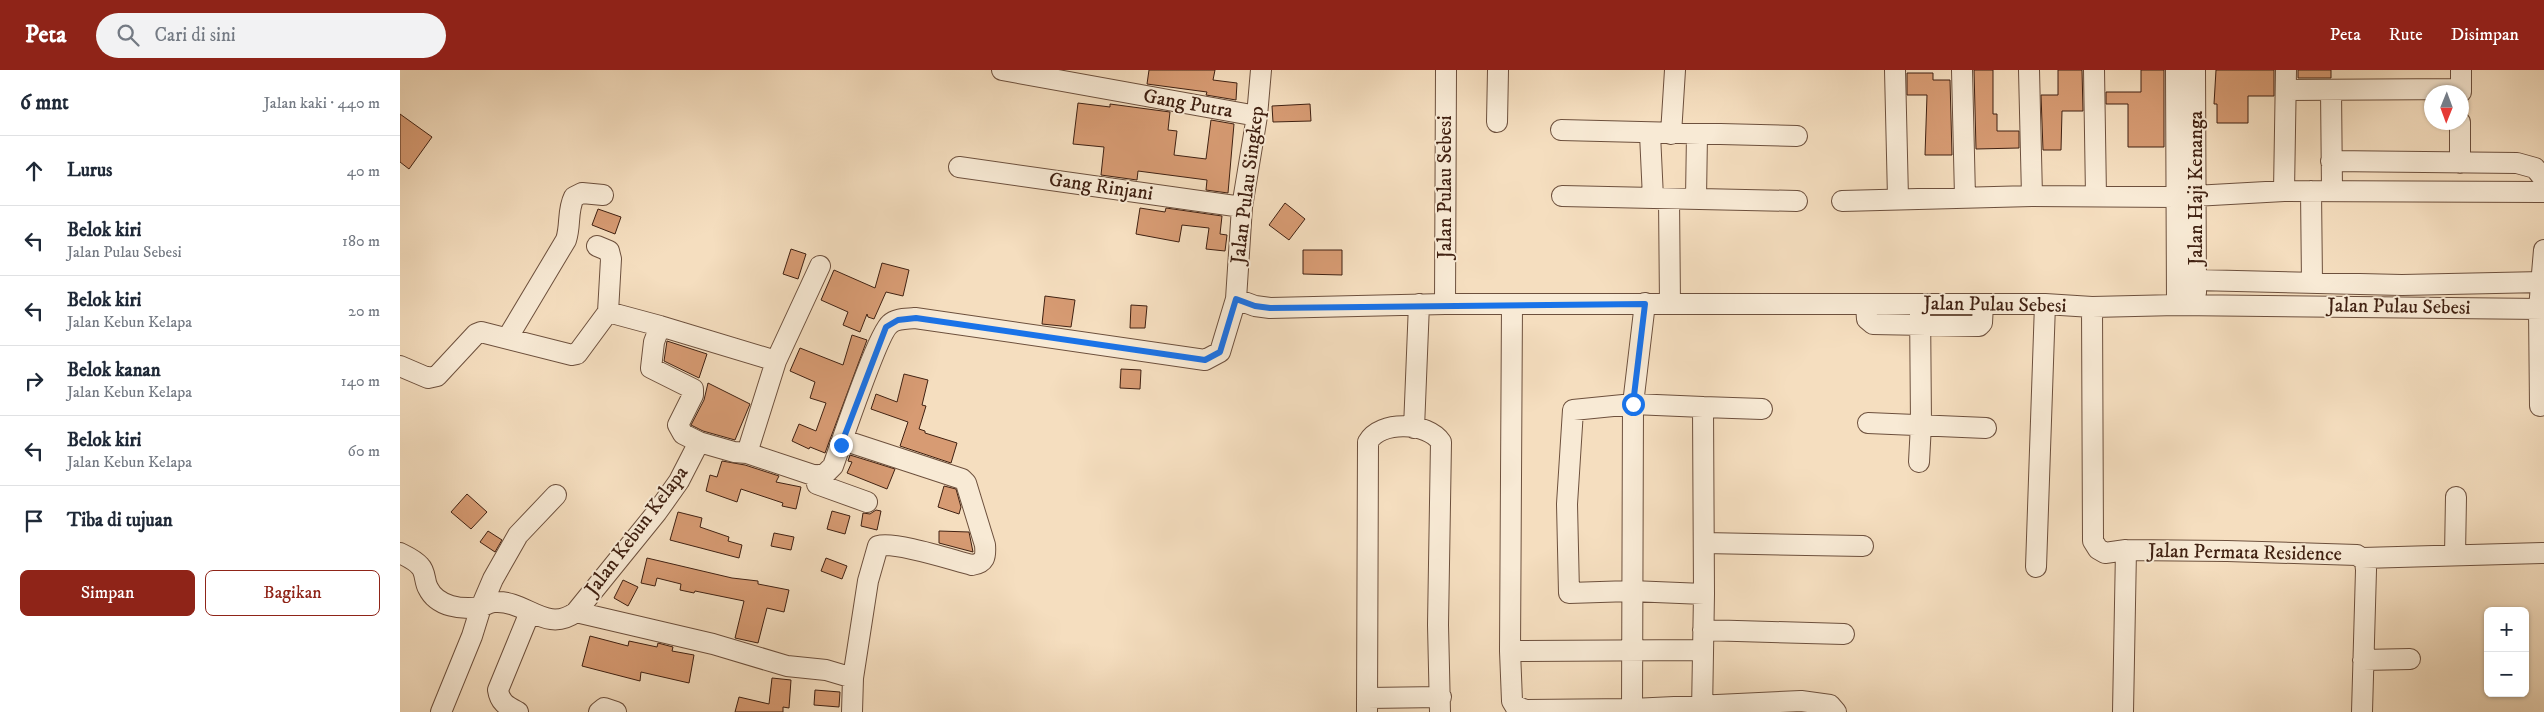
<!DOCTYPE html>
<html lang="id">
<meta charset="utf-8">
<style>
:root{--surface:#fff;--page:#f2f2f3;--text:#1f2937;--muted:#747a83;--line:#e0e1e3;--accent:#8f2418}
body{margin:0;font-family:"IM FELL DW Pica",serif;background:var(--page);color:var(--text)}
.controls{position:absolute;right:15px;bottom:15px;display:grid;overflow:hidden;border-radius:8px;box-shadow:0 1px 4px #0004}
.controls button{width:45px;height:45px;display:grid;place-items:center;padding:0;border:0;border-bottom:1px solid var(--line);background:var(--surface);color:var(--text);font:25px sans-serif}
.compass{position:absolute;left:2024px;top:15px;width:45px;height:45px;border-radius:50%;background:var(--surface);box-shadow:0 1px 4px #0004;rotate:181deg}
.stop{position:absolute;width:15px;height:15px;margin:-11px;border:4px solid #1a73e8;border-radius:50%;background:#fff}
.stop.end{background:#1a73e8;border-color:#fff;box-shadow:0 1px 5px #0008}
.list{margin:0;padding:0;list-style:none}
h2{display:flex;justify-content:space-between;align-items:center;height:65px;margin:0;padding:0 20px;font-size:21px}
h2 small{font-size:16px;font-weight:400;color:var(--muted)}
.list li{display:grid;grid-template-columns:32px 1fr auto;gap:15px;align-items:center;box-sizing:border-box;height:70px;padding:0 20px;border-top:1px solid var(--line)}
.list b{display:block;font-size:19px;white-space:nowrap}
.list p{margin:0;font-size:16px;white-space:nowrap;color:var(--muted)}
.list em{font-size:16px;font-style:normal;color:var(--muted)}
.actions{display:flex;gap:10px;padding:15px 20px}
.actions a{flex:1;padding:11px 0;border:1px solid var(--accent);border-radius:8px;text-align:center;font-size:18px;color:var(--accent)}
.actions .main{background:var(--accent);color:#fff}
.icon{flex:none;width:28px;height:28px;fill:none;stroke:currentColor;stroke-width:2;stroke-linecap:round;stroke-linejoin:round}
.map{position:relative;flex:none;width:2144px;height:642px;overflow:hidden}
header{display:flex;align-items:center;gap:30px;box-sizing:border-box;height:70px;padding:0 25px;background:var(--accent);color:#fff}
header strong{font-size:24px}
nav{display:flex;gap:28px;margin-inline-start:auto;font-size:18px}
.search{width:350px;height:45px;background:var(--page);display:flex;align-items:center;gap:12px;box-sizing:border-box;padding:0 18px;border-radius:28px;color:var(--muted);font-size:19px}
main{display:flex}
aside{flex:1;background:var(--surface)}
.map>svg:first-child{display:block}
.building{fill:#d79b73;stroke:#402112}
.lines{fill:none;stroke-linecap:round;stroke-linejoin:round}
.minor-casing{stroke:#6d503d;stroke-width:22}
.minor{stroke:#f8ead5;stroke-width:20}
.route{stroke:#1a73e8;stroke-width:6}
.labels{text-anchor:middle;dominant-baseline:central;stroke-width:4;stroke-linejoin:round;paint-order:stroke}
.street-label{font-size:20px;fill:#402112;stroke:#f8ead5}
</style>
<header>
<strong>Peta</strong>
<div class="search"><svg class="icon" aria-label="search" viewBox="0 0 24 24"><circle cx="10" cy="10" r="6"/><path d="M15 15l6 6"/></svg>Cari di sini</div>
<nav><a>Peta</a><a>Rute</a><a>Disimpan</a></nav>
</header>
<main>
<aside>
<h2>6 mnt<small>Jalan kaki · 440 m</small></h2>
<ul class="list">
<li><svg class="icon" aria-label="ahead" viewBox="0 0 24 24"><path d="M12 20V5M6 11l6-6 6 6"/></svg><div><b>Lurus</b></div><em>40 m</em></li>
<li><svg class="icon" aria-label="left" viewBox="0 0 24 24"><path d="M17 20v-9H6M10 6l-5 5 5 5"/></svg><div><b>Belok kiri</b><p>Jalan Pulau Sebesi</p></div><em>180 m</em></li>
<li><svg class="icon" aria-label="left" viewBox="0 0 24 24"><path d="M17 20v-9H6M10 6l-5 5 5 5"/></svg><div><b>Belok kiri</b><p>Jalan Kebun Kelapa</p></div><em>20 m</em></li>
<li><svg class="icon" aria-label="right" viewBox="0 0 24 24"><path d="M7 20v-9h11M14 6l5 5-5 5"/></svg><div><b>Belok kanan</b><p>Jalan Kebun Kelapa</p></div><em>140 m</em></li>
<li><svg class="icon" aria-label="left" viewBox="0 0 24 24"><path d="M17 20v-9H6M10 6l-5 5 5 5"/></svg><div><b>Belok kiri</b><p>Jalan Kebun Kelapa</p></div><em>60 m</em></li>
<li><svg class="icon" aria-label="arrive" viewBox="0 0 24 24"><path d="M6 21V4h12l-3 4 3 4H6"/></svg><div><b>Tiba di tujuan</b></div></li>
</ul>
<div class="actions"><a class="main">Simpan</a><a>Bagikan</a></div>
</aside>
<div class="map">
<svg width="2144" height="642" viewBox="0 0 2144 642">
<rect width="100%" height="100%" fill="#f5debf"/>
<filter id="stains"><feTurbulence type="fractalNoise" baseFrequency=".004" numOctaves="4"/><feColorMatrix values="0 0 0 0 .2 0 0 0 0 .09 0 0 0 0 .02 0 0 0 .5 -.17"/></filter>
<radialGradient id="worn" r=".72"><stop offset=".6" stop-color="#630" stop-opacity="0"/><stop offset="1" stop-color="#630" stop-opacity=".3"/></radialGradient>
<path class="building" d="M 749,0 L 815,0 L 813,10 L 837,13 L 836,30 L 806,25 L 807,22 L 747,14 Z
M 1574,0 L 1593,0 L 1593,44 L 1597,44 L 1597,61 L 1619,61 L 1619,78 L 1576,79 Z
M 1658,0 L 1682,0 L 1683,41 L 1662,41 L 1661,80 L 1643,80 L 1641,25 L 1658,25 Z
M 1741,0 L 1764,0 L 1764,77 L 1728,77 L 1728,34 L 1706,34 L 1706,22 L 1741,22 Z
M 1816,0 L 1874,0 L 1874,26 L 1848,26 L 1848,53 L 1817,53 L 1817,34 L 1814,34 Z
M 1898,0 L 1931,0 L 1931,8 L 1898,8 Z
M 1507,3 L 1533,3 L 1533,10 L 1550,10 L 1552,85 L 1525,85 L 1527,25 L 1507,25 Z
M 678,33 L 710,37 L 710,34 L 770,42 L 768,60 L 777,61 L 774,85 L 806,89 L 811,50 L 834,54 L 828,123 L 806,120 L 807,110 L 738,101 L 737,110 L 701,105 L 704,77 L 673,74 Z
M 910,34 L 911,51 L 873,52 L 872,36 Z
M 0,44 L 32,67 L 9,99 L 0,92 Z
M 885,133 L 905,149 L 889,170 L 869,155 Z
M 740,138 L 765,142 L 766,138 L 822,146 L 820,164 L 827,165 L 825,181 L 806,179 L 809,158 L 782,155 L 779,172 L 736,164 Z
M 198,139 L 221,147 L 215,164 L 192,155 Z
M 391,179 L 406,184 L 398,209 L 383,204 Z
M 903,180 L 942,180 L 942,205 L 903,204 Z
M 482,193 L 509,200 L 503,226 L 486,222 L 474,249 L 468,247 L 467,244 L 460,262 L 443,255 L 448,242 L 421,230 L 434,200 L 475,218 Z
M 645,226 L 675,230 L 671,257 L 642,254 Z
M 731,235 L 747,236 L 745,258 L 730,258 Z
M 452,265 L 467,270 L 425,383 L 410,377 L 409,379 L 392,371 L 399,354 L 416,361 L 426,333 L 410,328 L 415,312 L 390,301 L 400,278 L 443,295 Z
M 267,271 L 307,284 L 299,308 L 264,291 Z
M 721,299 L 741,300 L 740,319 L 720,318 Z
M 504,304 L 528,310 L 522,335 L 526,336 L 519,359 L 525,361 L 525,363 L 557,373 L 551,393 L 500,376 L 508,352 L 471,339 L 476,324 L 497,332 Z
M 308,313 L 350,334 L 335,370 L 303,361 L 291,355 L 304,330 Z
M 450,385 L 495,399 L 487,419 L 447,403 L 452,392 L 448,391 Z
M 322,391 L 345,395 L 379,406 L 376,412 L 401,417 L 396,439 L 382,436 L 383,433 L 341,419 L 337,432 L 306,421 L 310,405 L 317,407 Z
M 544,416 L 556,419 L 561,437 L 559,444 L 538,437 Z
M 67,424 L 87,442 L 71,459 L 51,442 Z
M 476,440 L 481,441 L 477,460 L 461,456 L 463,443 L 470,444 Z
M 432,441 L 450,446 L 445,464 L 427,459 Z
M 278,442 L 302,448 L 300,457 L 329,467 L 328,471 L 342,475 L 339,488 L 270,470 Z
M 88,461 L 102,470 L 95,482 L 80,472 Z
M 539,461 L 569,462 L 573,482 L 539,473 Z
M 374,463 L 394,467 L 391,480 L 371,476 Z
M 247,488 L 332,508 L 358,511 L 358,514 L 389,520 L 384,542 L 367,538 L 358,573 L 335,568 L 344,531 L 295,521 L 294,523 L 280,520 L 281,514 L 257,508 L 255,516 L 241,513 Z
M 426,488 L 447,496 L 442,509 L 421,501 Z
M 223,510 L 238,517 L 228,536 L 214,528 Z
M 190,566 L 228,576 L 229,571 L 257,577 L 258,573 L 273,577 L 272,581 L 294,585 L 289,613 L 241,602 L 240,611 L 182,596 Z
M 372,608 L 391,610 L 389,638 L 383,637 L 383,642 L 335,642 L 339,627 L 369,634 Z
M 415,620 L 440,622 L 439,637 L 414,635 Z"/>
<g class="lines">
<defs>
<path id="minor" d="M 602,0 L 857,46
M 1495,0 L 1498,128
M 1562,0 L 1565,127
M 1629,0 L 1632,126
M 1694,0 L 1696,126
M 1776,0 L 1777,235
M 1795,0 L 1796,223
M 1886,20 L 2061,19
M 1931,20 L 1932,120
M 2061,22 L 2061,0
M 1097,52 L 1098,0
M 1161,60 L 1397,66
M 1250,64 L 1253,128
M 1271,64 L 1275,0
M 1931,91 L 2117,93 L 2135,98 L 2144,109
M 2060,93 L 2060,52
M 559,97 L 842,137
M 1884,121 L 1886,0
M 1911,121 L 1912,212
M 1162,126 L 1397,131
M 1296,128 L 1297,64
M 1269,129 L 1270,234
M 1442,131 L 1632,126 L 1776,127 L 1884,121 L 2144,122
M 197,176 L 209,181 L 211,189 L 208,242 L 260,256 L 254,272 L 251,298 L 293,319 L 293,325 L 278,355 L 283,364 L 299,372
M 1796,210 L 2002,215 L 2144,212
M 836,229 L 855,236 L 870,238 L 1045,234 L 1645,234 L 1692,237 L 1777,235 L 2144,239
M 1045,234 L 1046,0
M 1112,234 L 1110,581 L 1112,631 L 1115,636 L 1126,640 L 1232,639 L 1401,631 L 1430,635 L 1436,642
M 1466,235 L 1467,249 L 1473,254 L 1579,256 L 1582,253 L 1583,234
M 1692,237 L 1693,471 L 1698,479 L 1705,483 L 1726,480 L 1827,481 L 1957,485 L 1965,491 L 1966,500 L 1962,642
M 260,256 L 376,291
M 108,267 L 166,170 C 171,155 167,141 174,127 L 182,123 L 203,125
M 0,296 L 28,308 L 37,306 L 76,264 L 81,262 L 172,285 L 177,284 L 208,242
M 2140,336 L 2139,239 L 2144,180
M 1303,337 L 1362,339
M 1468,353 L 1586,358
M 1014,358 L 1019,234
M 443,370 L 562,409 L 566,413 L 585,475 C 586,487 585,493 572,495 C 552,490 495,471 478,476 L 468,511 L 453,608
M 347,383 L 376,291 L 420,196
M 1519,392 L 1521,354 L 1520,234
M 416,406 L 417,414 L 467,432
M 1304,473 L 1463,476
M 0,483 C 6,486 15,490 20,496 C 26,502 24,511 28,518 C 37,537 62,540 81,537 L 93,509 L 118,465 L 156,425
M 2055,485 L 2056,427
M 1962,488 L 2144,483
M 1636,497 L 1645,234
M 176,542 L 313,574 L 387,596 L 426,600 L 453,608 L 452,642
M 1303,560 L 1444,564
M 1110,581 L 1303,580
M 1963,590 L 2010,589
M 967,628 L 1041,627
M 1232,639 L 1233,334 L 1245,233
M 41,642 L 72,566 L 81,537 C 85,535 90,532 95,532 C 126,530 146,564 176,542 L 257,442 L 279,411 L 299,372 L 334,382 L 347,383 L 416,406 L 426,403 L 433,396 C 441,374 478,263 490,254 C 496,248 507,249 515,248 L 805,290 L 820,282 L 836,229 L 842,137 L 857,46 L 861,0
M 118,642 C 107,636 100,633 98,620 L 130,542
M 199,642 L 204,638 L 216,642
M 967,642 L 968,372 C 980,350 1028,352 1041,372 L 1038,555 L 1040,642
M 1302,642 L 1304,524 L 1303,337 L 1233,334 L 1173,340 L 1167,434 L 1169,523 L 1231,521 L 1304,524
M 1723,642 L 1726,480"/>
</defs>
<use href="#minor" class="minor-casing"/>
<use href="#minor" class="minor"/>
</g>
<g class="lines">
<path class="route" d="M 441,375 L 486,257 L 498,250 L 516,248 L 805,290 L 820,282 L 836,229 L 855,236 L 870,238 L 1245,234 L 1233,334"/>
</g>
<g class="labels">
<g class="street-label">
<text transform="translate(788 34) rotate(10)">Gang Putra</text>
<text transform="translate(848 115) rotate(-83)">Jalan Pulau Singkep</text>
<text transform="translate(701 117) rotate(8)">Gang Rinjani</text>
<text transform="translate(1045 117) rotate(-90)">Jalan Pulau Sebesi</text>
<text transform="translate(1796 118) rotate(-90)">Jalan Haji Kenanga</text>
<text transform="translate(1595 235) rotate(1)">Jalan Pulau Sebesi</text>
<text transform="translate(1999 237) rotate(1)">Jalan Pulau Sebesi</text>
<text transform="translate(237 461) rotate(-53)">Jalan Kebun Kelapa</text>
<text transform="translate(1845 483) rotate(1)">Jalan Permata Residence</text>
</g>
</g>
<rect width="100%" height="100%" filter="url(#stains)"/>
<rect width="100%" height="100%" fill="url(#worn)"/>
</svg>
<div class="controls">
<button>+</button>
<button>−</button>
</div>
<svg class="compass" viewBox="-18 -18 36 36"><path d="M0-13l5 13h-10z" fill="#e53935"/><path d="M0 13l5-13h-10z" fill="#747a83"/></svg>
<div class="stop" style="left:1233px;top:334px"></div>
<div class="stop end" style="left:441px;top:375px"></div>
</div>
</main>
